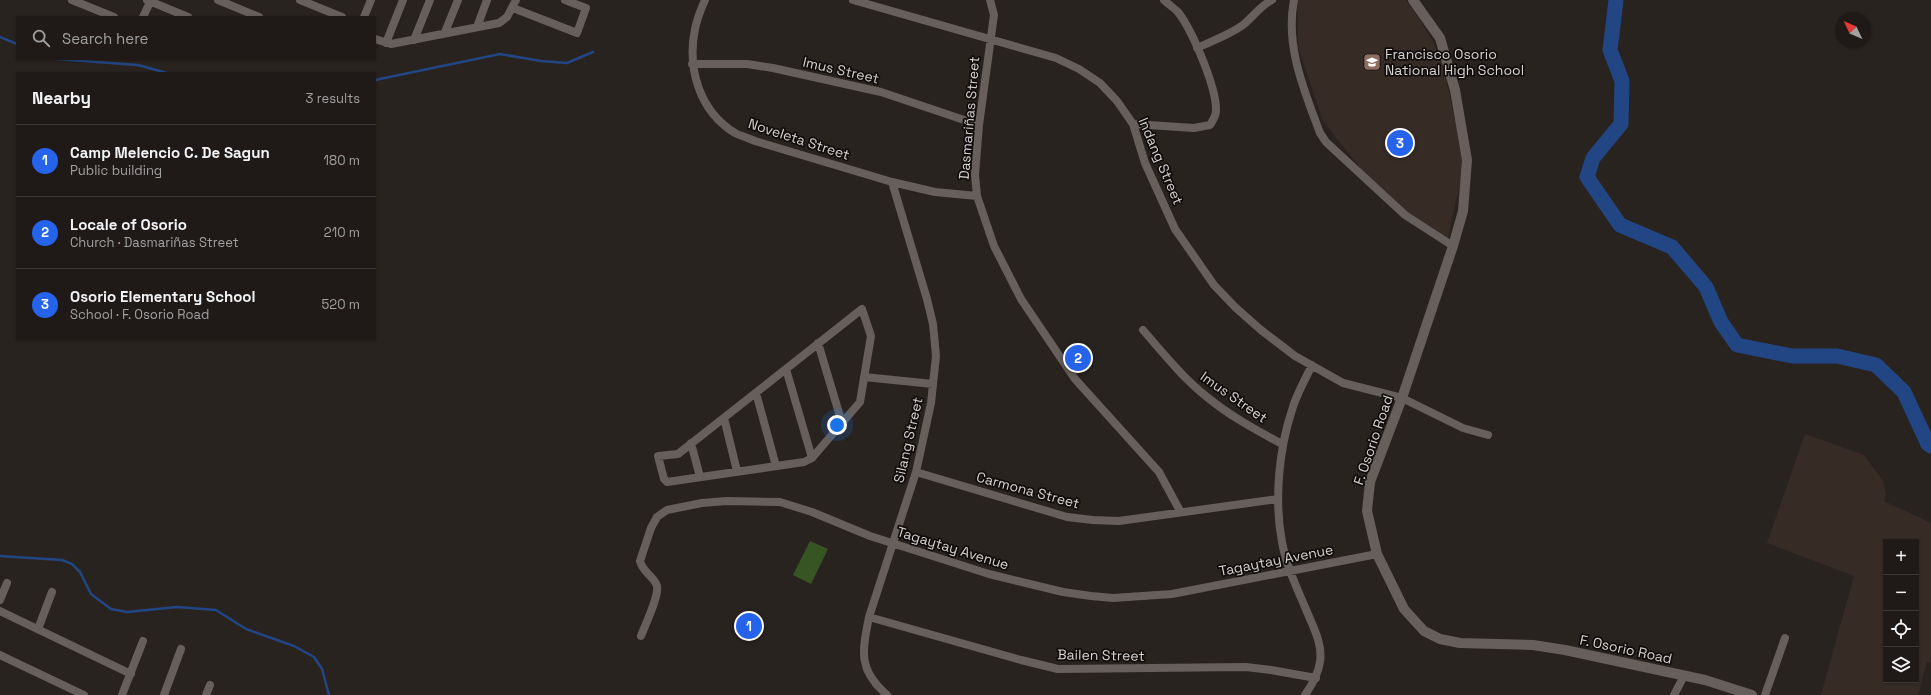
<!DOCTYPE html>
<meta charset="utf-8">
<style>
:root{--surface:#1f1a18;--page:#272321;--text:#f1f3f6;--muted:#a1a1a2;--line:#3c3837;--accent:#2563eb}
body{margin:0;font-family:"Space Grotesk",sans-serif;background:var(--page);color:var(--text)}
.controls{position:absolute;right:12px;bottom:12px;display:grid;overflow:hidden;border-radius:0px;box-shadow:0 1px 3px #0004}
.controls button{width:36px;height:36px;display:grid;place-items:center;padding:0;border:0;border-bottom:1px solid var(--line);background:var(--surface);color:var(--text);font:20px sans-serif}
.compass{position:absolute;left:1835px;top:12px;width:36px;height:36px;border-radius:50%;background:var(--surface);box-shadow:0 1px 3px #0004;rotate:314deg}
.you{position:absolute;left:837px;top:425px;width:14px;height:14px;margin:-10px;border:3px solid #fff;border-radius:50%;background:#1a73e8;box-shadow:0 0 0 6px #1a73e833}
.badge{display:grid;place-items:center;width:26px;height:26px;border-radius:50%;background:var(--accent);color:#fff;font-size:13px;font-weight:700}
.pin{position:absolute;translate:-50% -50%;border:2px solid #fff;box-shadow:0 1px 4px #0006}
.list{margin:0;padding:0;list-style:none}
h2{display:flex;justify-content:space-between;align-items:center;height:52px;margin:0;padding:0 16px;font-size:17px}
h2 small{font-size:13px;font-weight:400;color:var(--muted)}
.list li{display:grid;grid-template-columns:26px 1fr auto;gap:12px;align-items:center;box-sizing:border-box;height:72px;padding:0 16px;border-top:1px solid var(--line)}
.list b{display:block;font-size:15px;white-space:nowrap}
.list p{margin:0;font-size:13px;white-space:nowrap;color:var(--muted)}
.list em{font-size:13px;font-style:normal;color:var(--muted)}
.icon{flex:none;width:22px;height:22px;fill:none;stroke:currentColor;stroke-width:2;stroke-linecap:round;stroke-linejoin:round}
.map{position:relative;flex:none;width:1931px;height:695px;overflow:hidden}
.search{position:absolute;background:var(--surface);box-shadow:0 1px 3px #0004;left:16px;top:16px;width:360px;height:44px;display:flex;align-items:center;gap:10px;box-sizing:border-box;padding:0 14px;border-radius:0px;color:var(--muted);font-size:15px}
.panel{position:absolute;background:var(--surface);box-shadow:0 1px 3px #0004;left:16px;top:72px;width:360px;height:268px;border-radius:0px}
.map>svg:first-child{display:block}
.built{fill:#372b26;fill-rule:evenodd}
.green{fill:#375423}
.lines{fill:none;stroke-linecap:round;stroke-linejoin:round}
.stream{stroke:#224683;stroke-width:2.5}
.river{stroke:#224683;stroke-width:15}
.minor{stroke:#665f5b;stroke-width:8}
.tertiary{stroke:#665f5b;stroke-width:10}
.labels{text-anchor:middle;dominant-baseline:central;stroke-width:3.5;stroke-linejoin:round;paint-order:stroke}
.poi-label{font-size:14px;fill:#d7d3d1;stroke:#100d0c;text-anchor:start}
.street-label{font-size:14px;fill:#d7d3d1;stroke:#100d0c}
</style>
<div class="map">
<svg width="1931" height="695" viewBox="0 0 1931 695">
<rect width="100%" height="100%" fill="#292320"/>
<path class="built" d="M 1298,0 L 1406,0 L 1418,17 L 1434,43 L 1446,77 L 1464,164 L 1447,242 L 1376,188 L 1323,121 L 1298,47 Z
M 1805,434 L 1864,455 L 1883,481 L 1886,494 L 1884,501 L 1931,523 L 1931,663 L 1927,662 L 1918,695 L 1821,695 L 1854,576 L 1767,543 ZM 1886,542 L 1916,542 L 1916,680 L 1886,680 Z"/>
<path class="green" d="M 810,541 L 828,549 L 811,584 L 793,575 Z"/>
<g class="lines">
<path class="stream" d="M 0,37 L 17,44
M 56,59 L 138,65 L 167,73
M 375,80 L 500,54 L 541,61 L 567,63 L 593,52
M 0,556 L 62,560 L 72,564 L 80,572 L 91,594 L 111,609 L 127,612 L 177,607 L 216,610 L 246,629 L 294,646 L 314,657 L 322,669 L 329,695"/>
<path class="river" d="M 1616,0 L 1610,50 L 1622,81 L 1621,124 L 1593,158 L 1587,177 L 1620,225 L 1672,247 L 1706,287 L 1721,322 L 1737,345 L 1792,356 L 1837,356 L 1876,365 L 1904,392 L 1928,444 L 1931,446"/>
<path class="minor" d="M 72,0 L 114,17
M 147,0 L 188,17
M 218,0 L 259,17
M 300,0 L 342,17
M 705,0 C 701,9 697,19 695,29 C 687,68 699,111 735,133 C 741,136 748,138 755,141 L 892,182 L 935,192 L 977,196
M 853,0 L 1056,58 L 1079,69 L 1100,83 L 1117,101 L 1133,124 L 1145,163 L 1175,229 L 1214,285 L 1235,307 L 1261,330 L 1295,356 L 1343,383 L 1402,398 L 1463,428 L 1488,435
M 990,0 L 994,15 L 979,125 L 975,175 L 977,196 L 994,246 L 1021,299 L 1075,379 L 1159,472 L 1180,511
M 1294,0 C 1285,46 1304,90 1320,133 L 1326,142 L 1405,215 L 1453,246
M 513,8 L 577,33 L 586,8 L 565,0
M 143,17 L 151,0
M 364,17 L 371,0
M 477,27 L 487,0
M 445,32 L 458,0
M 375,39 L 391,44 L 499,23 L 507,17 L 516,0
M 414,40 L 430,0
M 386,43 L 403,0
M 1197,48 C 1212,41 1229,35 1243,25 C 1253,17 1260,6 1272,0
M 692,64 L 747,64 L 773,68 L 881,92 L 979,125
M 1133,124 L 1194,128 L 1210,125 C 1213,120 1216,116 1216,111 C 1217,88 1192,30 1178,12 C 1174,8 1168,4 1164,0
M 862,309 L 871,336 L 860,402 L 812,458 L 804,462 L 667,482 L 664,479 L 658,456 L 678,454 Z
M 1143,330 C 1163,353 1183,378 1207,397 C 1230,416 1256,430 1282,444
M 818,343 L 842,423
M 786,369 L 812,458
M 864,377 L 933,384
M 756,393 L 776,466
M 724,418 L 737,471
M 691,443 L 700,477
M 916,472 L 1067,517 L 1093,520 L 1119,521 L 1278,499
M 0,600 L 7,583
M 0,611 L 131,674
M 869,617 L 1021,660 L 1058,669 L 1246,667 L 1271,670 L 1316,678
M 38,629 L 52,592
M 641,636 C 645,625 659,597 657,586 C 655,577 643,573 640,561 L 651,528 L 657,517 L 667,510 L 702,503 L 727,501 L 780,502 L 812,512 L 870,536 L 989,574 L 1063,592 L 1091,596 L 1113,598 L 1172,594 L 1377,554
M 0,655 L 84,695
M 122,695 L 143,641
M 164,695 L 181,649
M 206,695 L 210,685
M 887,695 C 858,670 862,652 869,617 L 916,472 L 931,403 L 936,356 L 933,324 L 927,299 L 892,182
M 1305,695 C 1312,685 1318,675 1320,662 C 1323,643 1312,625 1305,607 C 1296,586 1286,565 1282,542 C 1274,500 1279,449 1292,410 C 1296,395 1305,380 1312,365
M 1674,695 L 1684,676
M 1765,695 L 1785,638"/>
<path class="tertiary" d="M 1413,0 L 1440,38 L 1455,90 L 1467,160 L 1463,211 L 1453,246 L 1402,398 L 1370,482 L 1367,511 L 1377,554 L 1404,609 L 1424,631 L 1440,639 L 1460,643 L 1533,645 L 1565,650 L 1705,680 L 1752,695"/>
</g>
<defs>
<symbol id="school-square" viewBox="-11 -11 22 22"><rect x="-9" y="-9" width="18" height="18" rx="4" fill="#8d6e63" stroke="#100d0c"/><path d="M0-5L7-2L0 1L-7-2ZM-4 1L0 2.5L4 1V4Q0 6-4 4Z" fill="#fff"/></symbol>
</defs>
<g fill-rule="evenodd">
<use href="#school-square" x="1362" y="52" width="20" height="20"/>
</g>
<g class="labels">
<g class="poi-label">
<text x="1385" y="54">Francisco Osorio<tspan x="1385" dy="16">National High School</tspan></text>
</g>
<g class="street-label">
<text transform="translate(841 70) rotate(13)">Imus Street</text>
<text transform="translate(969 118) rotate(-85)">Dasmariñas Street</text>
<text transform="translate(799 139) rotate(18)">Noveleta Street</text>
<text transform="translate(1161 161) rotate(67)">Indang Street</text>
<text transform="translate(1234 397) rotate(35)">Imus Street</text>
<text transform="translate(908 440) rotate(-77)">Silang Street</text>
<text transform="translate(1373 440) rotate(-71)">F. Osorio Road</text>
<text transform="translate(1028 490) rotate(15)">Carmona Street</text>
<text transform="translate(953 548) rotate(17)">Tagaytay Avenue</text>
<text transform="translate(1276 560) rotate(-11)">Tagaytay Avenue</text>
<text transform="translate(1626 649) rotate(12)">F. Osorio Road</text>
<text transform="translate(1101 655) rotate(1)">Bailen Street</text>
</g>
</g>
</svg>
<div class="controls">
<button>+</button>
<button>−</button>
<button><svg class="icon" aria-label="locate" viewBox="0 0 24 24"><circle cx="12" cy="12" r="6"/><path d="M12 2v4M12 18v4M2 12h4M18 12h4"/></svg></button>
<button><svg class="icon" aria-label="layers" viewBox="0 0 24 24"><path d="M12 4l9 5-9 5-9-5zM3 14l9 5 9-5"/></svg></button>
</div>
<svg class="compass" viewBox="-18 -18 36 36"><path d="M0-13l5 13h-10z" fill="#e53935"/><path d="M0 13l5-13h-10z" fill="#a1a1a2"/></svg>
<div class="you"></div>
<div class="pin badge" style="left:749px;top:626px">1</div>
<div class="pin badge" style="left:1078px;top:358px">2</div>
<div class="pin badge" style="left:1400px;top:143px">3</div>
<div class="search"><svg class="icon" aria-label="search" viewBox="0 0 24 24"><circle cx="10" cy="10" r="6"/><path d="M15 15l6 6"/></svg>Search here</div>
<section class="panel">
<h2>Nearby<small>3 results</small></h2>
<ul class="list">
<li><span class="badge">1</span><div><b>Camp Melencio C. De Sagun</b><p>Public building</p></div><em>180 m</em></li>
<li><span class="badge">2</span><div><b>Locale of Osorio</b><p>Church · Dasmariñas Street</p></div><em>210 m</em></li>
<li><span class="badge">3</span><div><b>Osorio Elementary School</b><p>School · F. Osorio Road</p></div><em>520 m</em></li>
</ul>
</section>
</div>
